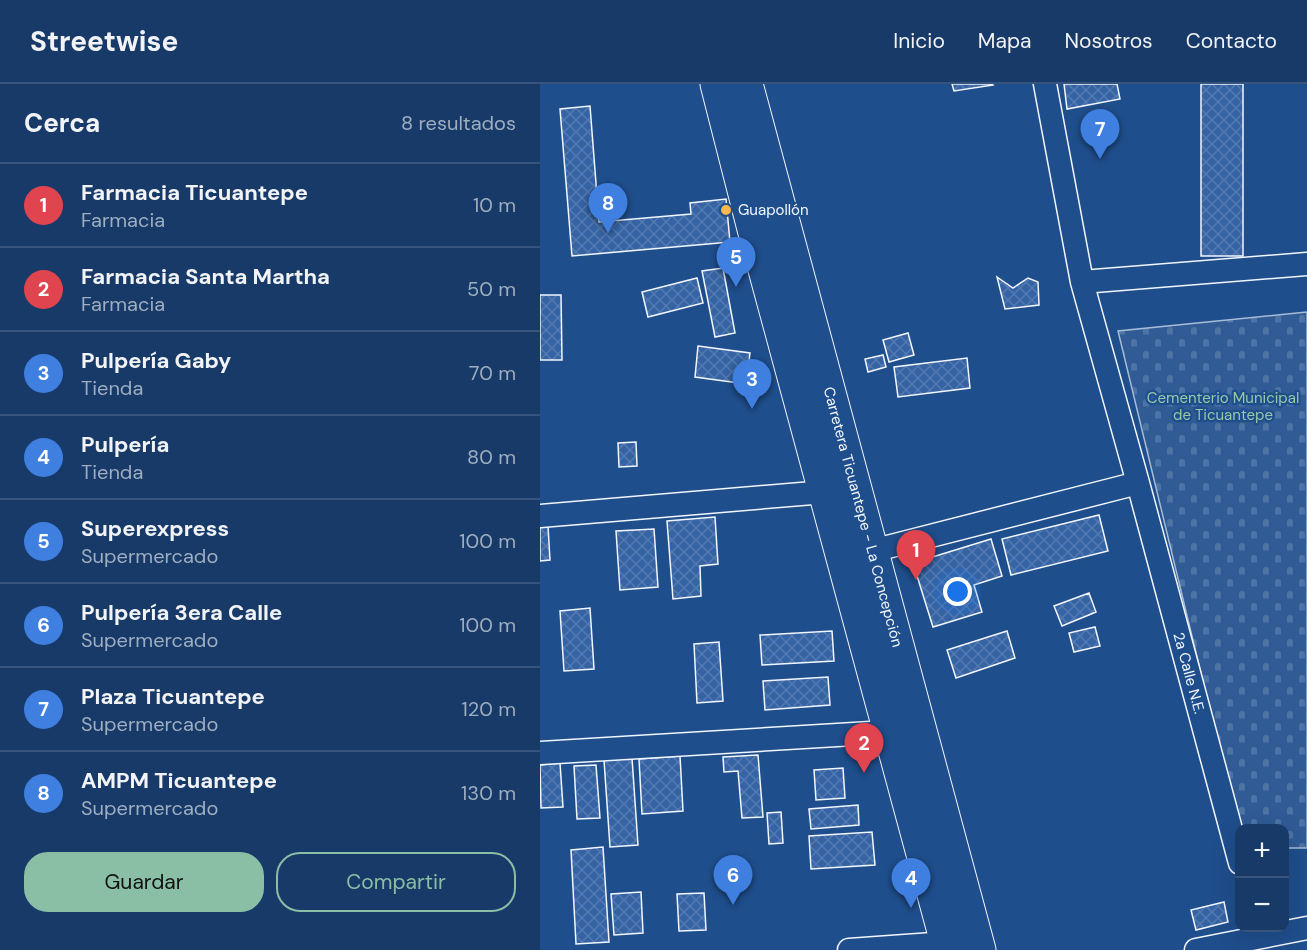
<!DOCTYPE html>
<html lang="es">
<meta charset="utf-8">
<style>
:root{--surface:#173a69;--page:#20416f;--text:#f1f3f6;--muted:#9eadc0;--line:#36547d;--accent:#8abfa5}
body{margin:0;font-family:"DM Sans",sans-serif;background:var(--page);color:var(--text)}
.controls{position:absolute;right:18px;bottom:18px;display:grid;overflow:hidden;border-radius:12px;box-shadow:0 6px 24px #0002}
.controls button{width:54px;height:54px;display:grid;place-items:center;padding:0;border:0;border-bottom:2px solid var(--line);background:var(--surface);color:var(--text);font:30px sans-serif}
.you{position:absolute;left:418px;top:508px;width:21px;height:21px;margin:-15px;border:4px solid #fff;border-radius:50%;background:#1a73e8;box-shadow:0 0 0 9px #1a73e833}
.badge{display:grid;place-items:center;width:39px;height:39px;border-radius:50%;background:var(--accent);color:#fff;font-size:20px;font-weight:700}
.pin{position:absolute;translate:-50% -50px;filter:drop-shadow(0 2px 3px #0008)}
.pin::after{content:'';position:absolute;top:32px;width:21px;height:18px;background:inherit;clip-path:polygon(0 0,100% 0,50% 100%)}
.list{margin:0;padding:0;list-style:none}
h2{display:flex;justify-content:space-between;align-items:center;height:78px;margin:0;padding:0 24px;font-size:26px}
h2 small{font-size:20px;font-weight:400;color:var(--muted)}
.list li{display:grid;grid-template-columns:39px 1fr auto;gap:18px;align-items:center;box-sizing:border-box;height:84px;padding:0 24px;border-top:2px solid var(--line)}
.list b{display:block;font-size:22px;white-space:nowrap}
.list p{margin:0;font-size:20px;white-space:nowrap;color:var(--muted)}
.list em{font-size:20px;font-style:normal;color:var(--muted)}
.actions{display:flex;gap:12px;padding:18px 24px}
.actions a{flex:1;padding:14px 0;border:2px solid var(--accent);border-radius:24px;text-align:center;font-size:21px;color:var(--accent)}
.actions .main{background:var(--accent);color:#111}
.map{position:relative;flex:none;width:767px;height:866px;overflow:hidden}
header{display:flex;align-items:center;gap:36px;box-sizing:border-box;height:84px;padding:0 30px;background:var(--surface);border-bottom:2px solid var(--line)}
header strong{font-size:28px}
nav{display:flex;gap:33px;margin-inline-start:auto;font-size:21px}
main{display:flex}
aside{flex:1;background:var(--surface)}
.map>svg:first-child{display:block}
.cemetery{fill:url(#cemetery-stones);stroke:#a8bbd7;stroke-width:1.5}
.building{fill:url(#building-cross-hatch);stroke:#f2f6ff;stroke-width:1.5}
.lines{fill:none;stroke-linecap:round;stroke-linejoin:round}
.minor-casing{stroke:#f2f6ff;stroke-width:25}
.secondary-casing{stroke:#f2f6ff;stroke-width:35}
.minor{stroke:#1f4e8c;stroke-width:22}
.secondary{stroke:#1f4e8c;stroke-width:33}
.poi-dot{fill:#ffb74d;stroke:#1f4e8c;stroke-width:2}
.labels{text-anchor:middle;dominant-baseline:central;stroke-width:4.5;stroke-linejoin:round;paint-order:stroke}
.poi-label{font-size:15px;fill:#f2f6ff;stroke:#1f4e8c;text-anchor:start}
.park-label{font-size:15px;fill:#97c8a6;stroke:#1f4e8c}
.street-label{font-size:15px;fill:#f2f6ff;stroke:#1f4e8c}
</style>
<header>
<strong>Streetwise</strong>
<nav><a>Inicio</a><a>Mapa</a><a>Nosotros</a><a>Contacto</a></nav>
</header>
<main>
<aside>
<h2>Cerca<small>8 resultados</small></h2>
<ul class="list">
<li><span class="badge" style="background:#e0444e">1</span><div><b>Farmacia Ticuantepe</b><p>Farmacia</p></div><em>10 m</em></li>
<li><span class="badge" style="background:#e0444e">2</span><div><b>Farmacia Santa Martha</b><p>Farmacia</p></div><em>50 m</em></li>
<li><span class="badge" style="background:#3f7fe0">3</span><div><b>Pulpería Gaby</b><p>Tienda</p></div><em>70 m</em></li>
<li><span class="badge" style="background:#3f7fe0">4</span><div><b>Pulpería</b><p>Tienda</p></div><em>80 m</em></li>
<li><span class="badge" style="background:#3f7fe0">5</span><div><b>Superexpress</b><p>Supermercado</p></div><em>100 m</em></li>
<li><span class="badge" style="background:#3f7fe0">6</span><div><b>Pulpería 3era Calle</b><p>Supermercado</p></div><em>100 m</em></li>
<li><span class="badge" style="background:#3f7fe0">7</span><div><b>Plaza Ticuantepe</b><p>Supermercado</p></div><em>120 m</em></li>
<li><span class="badge" style="background:#3f7fe0">8</span><div><b>AMPM Ticuantepe</b><p>Supermercado</p></div><em>130 m</em></li>
</ul>
<div class="actions"><a class="main">Guardar</a><a>Compartir</a></div>
</aside>
<div class="map">
<svg width="767" height="866" viewBox="0 0 767 866">
<defs>
<pattern id="cemetery-stones" width="16" height="16" patternUnits="userSpaceOnUse" patternTransform="scale(1.5)"><rect width="16" height="16" fill="#305b95"/><path d="M2 7V4a2 2 0 0 1 4 0v3zM10 15v-3a2 2 0 0 1 4 0v3z" fill="#4e73a5"/></pattern>
<pattern id="building-cross-hatch" width="8" height="8" patternUnits="userSpaceOnUse" patternTransform="scale(1.5)"><rect width="8" height="8" fill="#3563a3"/><path d="M0 0l8 8M0 8l8-8" fill="none" stroke="#537ab1"/></pattern>
</defs>
<rect width="100%" height="100%" fill="#1f4e8c"/>
<path class="cemetery" d="M 767,228 L 767,764 L 745,764 L 744,744 L 699,746 L 578,247 Z"/>
<path class="building" d="M 412,0 L 452,0 L 453,1 L 414,7 Z
M 524,0 L 577,0 L 580,15 L 527,25 Z
M 661,0 L 703,0 L 703,172 L 661,172 Z
M 50,22 L 59,138 L 151,130 L 150,119 L 186,115 L 190,158 L 32,172 L 20,25 Z
M 183,184 L 195,249 L 175,253 L 162,187 Z
M 457,193 L 473,204 L 488,194 L 498,198 L 499,221 L 465,225 Z
M 157,194 L 163,219 L 108,233 L 102,208 Z
M 0,211 L 21,211 L 22,276 L 0,276 Z
M 368,249 L 374,271 L 349,278 L 343,256 Z
M 158,262 L 210,269 L 206,300 L 155,293 Z
M 343,271 L 346,283 L 328,288 L 325,275 Z
M 427,274 L 430,304 L 358,313 L 354,283 Z
M 96,358 L 97,382 L 79,383 L 78,359 Z
M 559,431 L 568,467 L 471,491 L 462,455 Z
M 175,433 L 178,480 L 160,482 L 161,512 L 133,515 L 127,437 Z
M 8,442 L 10,476 L 0,477 L 0,443 Z
M 114,445 L 118,503 L 80,506 L 76,447 Z
M 451,455 L 462,492 L 434,501 L 442,528 L 393,543 L 373,479 Z
M 549,509 L 556,528 L 522,542 L 514,522 Z
M 50,524 L 54,585 L 24,587 L 20,527 Z
M 555,543 L 560,562 L 534,568 L 529,549 Z
M 292,547 L 294,577 L 222,581 L 220,551 Z
M 467,547 L 475,574 L 416,594 L 407,566 Z
M 179,558 L 183,617 L 157,619 L 154,560 Z
M 288,593 L 290,621 L 225,626 L 223,597 Z
M 218,671 L 223,733 L 202,734 L 198,687 L 184,688 L 183,673 Z
M 140,672 L 143,727 L 102,730 L 99,675 Z
M 92,674 L 98,761 L 70,763 L 64,676 Z
M 20,679 L 23,723 L 1,724 L 0,681 Z
M 56,681 L 60,734 L 37,735 L 34,682 Z
M 303,684 L 305,714 L 276,716 L 274,686 Z
M 318,721 L 319,741 L 271,745 L 269,725 Z
M 241,728 L 243,759 L 229,760 L 227,729 Z
M 332,748 L 335,781 L 271,785 L 269,752 Z
M 63,763 L 69,858 L 36,860 L 31,766 Z
M 101,808 L 103,849 L 74,851 L 71,810 Z
M 164,809 L 166,846 L 139,847 L 137,810 Z
M 684,818 L 688,838 L 656,846 L 651,826 Z"/>
<g class="lines">
<defs>
<path id="minor" d="M 505,0 L 542,198 L 598,399 L 700,779
M 542,198 L 767,180
M 0,432 L 297,407
M 320,470 L 598,399
M 0,669 L 364,647
M 309,866 L 421,858
M 656,866 L 767,844"/>
<path id="secondary" d="M 177,0 L 214,145 L 409,866
M 206,0 L 439,866"/>
</defs>
<use href="#minor" class="minor-casing"/>
<use href="#secondary" class="secondary-casing"/>
<use href="#minor" class="minor"/>
<use href="#secondary" class="secondary"/>
</g>
<circle class="poi-dot" cx="186" cy="126" r="6"/>
<g class="labels">
<g class="poi-label">
<text x="198" y="126">Guapollón</text>
</g>
<g class="park-label">
<text x="683" y="314">Cementerio Municipal<tspan x="683" dy="17">de Ticuantepe</tspan></text>
</g>
<g class="street-label">
<text transform="translate(323 433) rotate(75)">Carretera Ticuantepe - La Concepción</text>
<text transform="translate(649 589) rotate(75)">2a Calle N.E.</text>
</g>
</g>
</svg>
<div class="controls">
<button>+</button>
<button>−</button>
</div>
<div class="you"></div>
<div class="pin badge" style="left:376px;top:496px;background:#e0444e">1</div>
<div class="pin badge" style="left:324px;top:689px;background:#e0444e">2</div>
<div class="pin badge" style="left:212px;top:325px;background:#3f7fe0">3</div>
<div class="pin badge" style="left:371px;top:824px;background:#3f7fe0">4</div>
<div class="pin badge" style="left:196px;top:203px;background:#3f7fe0">5</div>
<div class="pin badge" style="left:193px;top:821px;background:#3f7fe0">6</div>
<div class="pin badge" style="left:560px;top:75px;background:#3f7fe0">7</div>
<div class="pin badge" style="left:68px;top:149px;background:#3f7fe0">8</div>
</div>
</main>
